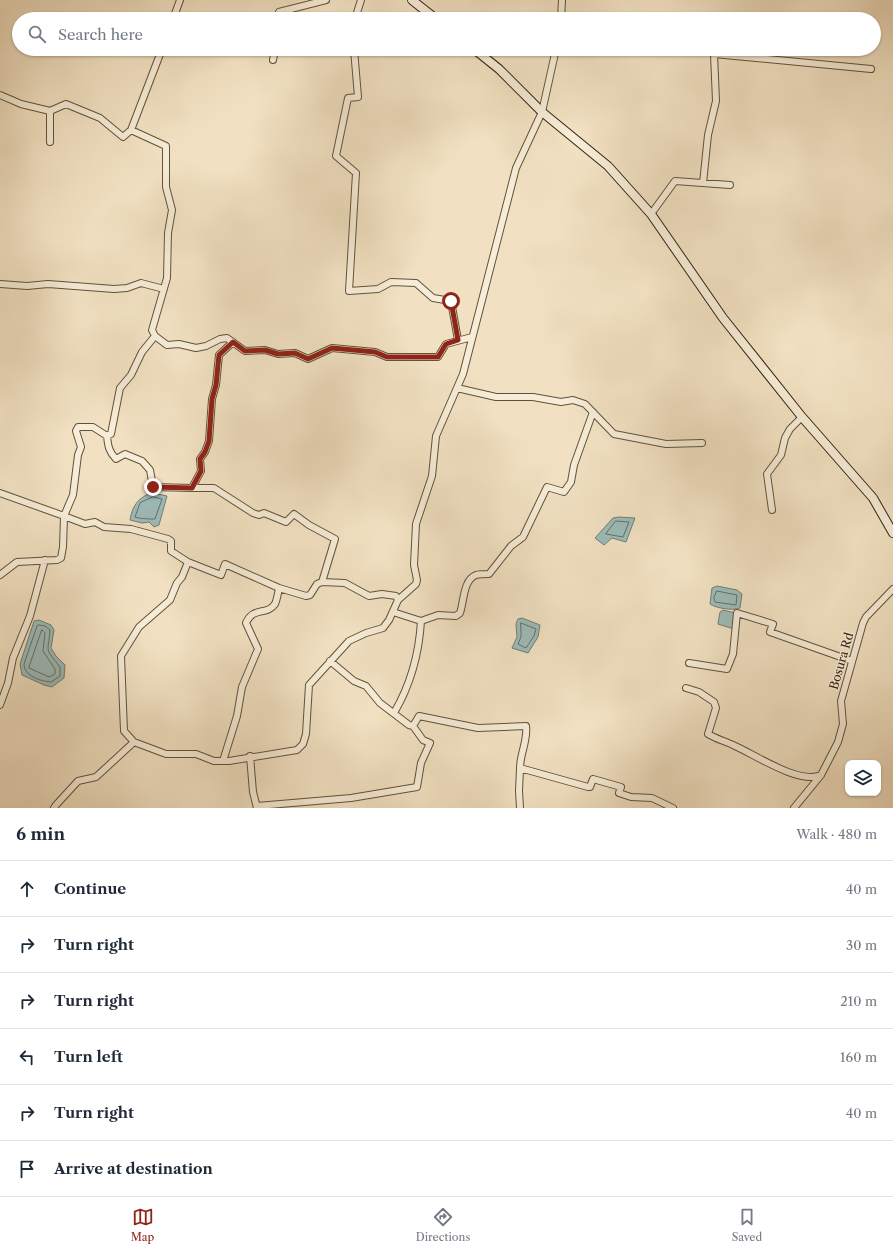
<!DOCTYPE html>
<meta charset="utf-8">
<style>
:root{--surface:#fff;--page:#f2f2f3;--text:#1f2937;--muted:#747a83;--line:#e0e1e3;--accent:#8f2418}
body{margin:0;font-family:"Libre Caslon Text",serif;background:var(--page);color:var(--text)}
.controls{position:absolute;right:12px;bottom:12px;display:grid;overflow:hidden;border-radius:8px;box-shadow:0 1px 3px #0004}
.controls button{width:36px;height:36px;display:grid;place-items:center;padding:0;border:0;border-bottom:1px solid var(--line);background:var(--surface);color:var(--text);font:20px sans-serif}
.stop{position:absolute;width:12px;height:12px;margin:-9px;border:3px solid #8f2418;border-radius:50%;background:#fff}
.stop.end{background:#8f2418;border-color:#fff;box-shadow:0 1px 4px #0008}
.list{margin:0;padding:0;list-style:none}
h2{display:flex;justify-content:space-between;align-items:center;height:52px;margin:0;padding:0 16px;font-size:17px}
h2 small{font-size:13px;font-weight:400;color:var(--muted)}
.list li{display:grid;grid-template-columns:26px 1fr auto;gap:12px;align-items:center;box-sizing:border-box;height:56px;padding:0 16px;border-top:1px solid var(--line)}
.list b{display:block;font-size:15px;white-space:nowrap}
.list em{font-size:13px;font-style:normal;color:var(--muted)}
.icon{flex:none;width:22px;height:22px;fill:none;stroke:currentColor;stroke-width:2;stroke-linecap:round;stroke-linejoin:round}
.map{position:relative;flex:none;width:893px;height:808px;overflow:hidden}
.search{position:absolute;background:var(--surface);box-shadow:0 1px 3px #0004;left:12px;right:12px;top:12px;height:44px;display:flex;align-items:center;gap:10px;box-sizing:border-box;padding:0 14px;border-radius:22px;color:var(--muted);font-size:15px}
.sheet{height:388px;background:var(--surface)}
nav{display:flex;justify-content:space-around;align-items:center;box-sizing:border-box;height:56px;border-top:1px solid var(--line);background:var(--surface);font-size:11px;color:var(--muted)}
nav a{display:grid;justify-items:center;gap:2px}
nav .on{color:var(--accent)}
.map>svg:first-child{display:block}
.water{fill:#9cbcba;stroke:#727f74}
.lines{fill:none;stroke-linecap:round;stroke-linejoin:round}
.shore{stroke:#687063;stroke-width:1}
.minor-casing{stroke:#62523a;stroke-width:8}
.secondary-casing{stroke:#33230c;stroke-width:10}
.minor{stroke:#f6ecd7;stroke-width:6}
.secondary{stroke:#f6ecd7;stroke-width:8}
.route{stroke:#8f2418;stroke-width:5}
.labels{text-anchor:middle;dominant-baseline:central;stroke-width:3;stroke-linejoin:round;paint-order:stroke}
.street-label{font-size:12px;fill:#33230c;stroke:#f6ecd7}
</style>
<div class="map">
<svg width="893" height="808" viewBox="0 0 893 808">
<rect width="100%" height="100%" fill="#f1e1c2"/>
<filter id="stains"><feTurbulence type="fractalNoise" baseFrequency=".005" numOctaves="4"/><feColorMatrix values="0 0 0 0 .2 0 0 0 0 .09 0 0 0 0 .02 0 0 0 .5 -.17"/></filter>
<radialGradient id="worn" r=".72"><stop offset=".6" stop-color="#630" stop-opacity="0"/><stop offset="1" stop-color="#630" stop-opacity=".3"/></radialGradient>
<path class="water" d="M 153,493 L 167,496 L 159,525 L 154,527 L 149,522 L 142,523 L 130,520 C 132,506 139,496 153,493 Z
M 619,517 L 635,518 L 626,542 L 612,538 L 604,545 L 595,538 L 613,518 Z
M 717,586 L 737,590 L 742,594 L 740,608 C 732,611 716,608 710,604 L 712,588 Z
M 723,610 L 735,613 L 734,629 L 718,624 L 720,612 Z
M 522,618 L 540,625 L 538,637 L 528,653 L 512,648 L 517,637 L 516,624 L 518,619 Z
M 39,620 L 51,625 L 54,630 L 51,648 L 56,656 L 65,665 L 64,678 L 52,687 L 44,685 L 22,675 L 20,664 L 34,621 Z"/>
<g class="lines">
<path class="shore" d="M 153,497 L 162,499 L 155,519 C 151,519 140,519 135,517 L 140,503 Z
M 616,521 L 629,522 L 623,537 L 606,534 Z
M 717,591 L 737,595 L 736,605 L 715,602 L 714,598 Z
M 521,623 L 536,629 L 534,636 L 526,648 L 518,644 L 521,637 Z
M 39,625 L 45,626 L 50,630 C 48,654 44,647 60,667 L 60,676 L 51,682 C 40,681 24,676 24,664 L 37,626 Z
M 42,630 L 45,633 L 43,651 L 55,669 L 55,674 L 49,677 L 29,668 Z"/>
<defs>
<path id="minor" d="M 173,19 L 180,0
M 278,19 L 279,12 L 326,0
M 355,19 L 361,0
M 561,19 L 562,0
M 162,49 L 131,130 L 166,146 L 166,187 L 172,210 L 168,233 L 167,278 L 152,330 L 155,336 L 142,352 L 131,375 L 120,388 L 111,434 L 107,436 L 93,427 L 78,427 L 76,431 L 81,447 L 78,455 L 73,495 L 64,516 L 85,524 L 95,522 L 104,527 L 131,529 L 168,539 L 171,541 L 171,551 L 188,562
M 354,49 L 358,97 L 348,98 L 336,156 L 356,173 L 349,291 L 378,289 L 391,282 L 416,283 L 433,298 L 451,301 L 458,340
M 273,60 L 275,49
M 0,95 L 21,104 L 50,111
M 50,142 L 50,111 L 66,104 L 100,118 L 123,137 L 131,130
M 703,183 L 708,135 L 716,101 L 714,54 L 871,69
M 651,214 L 675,181 L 730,185
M 0,284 L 27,286 L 48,284 L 114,289 L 127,288 L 141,283 L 164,289
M 155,336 L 167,345 L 179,344 L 196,348 L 206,346 L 220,339 L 227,338 L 245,351 L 265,350 L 278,354 L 295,353 L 308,359 L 332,348 L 375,352 L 387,357 L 438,357 L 446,344 L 472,337
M 457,388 L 496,397 L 533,397 L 561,402 L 573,400 L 585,404 L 614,434 L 666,444 L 702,443
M 107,436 C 108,446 109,452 116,459 L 125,454 L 142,461 L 150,470 L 153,487 L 192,488 L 201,471 L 200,459 L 205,452 L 209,441 L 212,399 L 216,385 L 219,355 L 233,342
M 192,488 L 214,488 L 253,513 L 259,515 L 264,513 L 286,522 L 294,514 L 309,525 L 335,539 L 322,582 L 345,583 L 369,596 L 382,594 L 396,596 L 398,600
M 0,493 L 64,516 L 63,547 L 61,558 L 57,560 L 17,562 L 0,575
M 772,510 L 767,474 L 781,455 L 785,438 L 790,429 L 802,417
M 393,612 L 421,621 L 438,615 L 456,616 L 460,613 C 464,602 463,580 476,575 C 480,574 485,574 489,574 L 511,546 L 523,537 L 547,487 L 564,492 L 571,482 L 574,465 L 593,412
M 330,661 L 354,681 L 366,686 L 380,703 L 409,725 L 413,726 L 419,716 L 478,728 L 526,726 C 528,740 520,754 520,768 L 588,787 L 590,787 L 593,779 L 621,787 L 619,793 L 631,797 L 652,798 L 673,808
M 689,663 L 727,669 L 733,654 L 737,613 L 773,624 L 770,632 L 852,661
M 686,688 L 699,692 L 714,702 L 716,708 L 708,734 C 716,739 725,741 733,745 C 754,754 799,785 821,775
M 0,705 L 8,683 L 13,658 L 30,616 L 45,560
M 394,713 C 411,684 419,655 421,621
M 134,742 L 124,731 L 121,656 L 139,627 L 170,600 L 177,583 L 182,577 L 188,562 L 221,575 L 225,564 L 279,588 L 306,596 L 310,595 L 317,584 L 322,582
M 250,756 L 253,792 L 257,808
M 223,761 L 237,716 L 242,687 L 258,649 L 246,623 C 253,606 267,616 275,604 C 277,600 278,593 279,588
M 257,806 L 351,798 L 417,787 L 421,763 L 430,743 L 423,740 L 413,726
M 54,808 L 56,805 L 78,781 L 96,777 L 134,742 L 166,754 L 196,754 L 214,761 L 229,761 L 297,750 L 303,744 L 306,734 L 309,685 L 349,641 L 366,633 L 383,628 L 389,620 L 398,600 L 416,584 L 417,580 L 414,565 L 416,524 L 432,476 L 436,436 L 463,374 L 516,168 L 542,112 L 556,49
M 520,808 L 519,791 L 520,768
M 794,808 L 821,775 L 838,742 L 843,724 L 841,701 L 863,623 L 866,617 L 893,589"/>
<path id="secondary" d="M 412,0 L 436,19
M 474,49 L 499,69 L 542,112 L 608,166 L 651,214 L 723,318 L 802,417 L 873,498 L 893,533"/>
</defs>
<use href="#minor" class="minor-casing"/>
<use href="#secondary" class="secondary-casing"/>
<use href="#minor" class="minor"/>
<use href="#secondary" class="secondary"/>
</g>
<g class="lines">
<path class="route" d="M 153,487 L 192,488 L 201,471 L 200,459 L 205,452 L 209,441 L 212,399 L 216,385 L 219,355 L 233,342 L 245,351 L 265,350 L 278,354 L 295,353 L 308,359 L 332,348 L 375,352 L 387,357 L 438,357 L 446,344 L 458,340 L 451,301"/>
</g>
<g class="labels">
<g class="street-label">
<text transform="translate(841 661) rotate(-74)">Bosura Rd</text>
</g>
</g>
<rect width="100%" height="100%" filter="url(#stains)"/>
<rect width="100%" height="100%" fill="url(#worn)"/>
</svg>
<div class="controls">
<button><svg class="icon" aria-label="layers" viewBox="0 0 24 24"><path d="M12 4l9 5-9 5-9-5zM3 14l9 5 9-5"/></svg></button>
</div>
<div class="stop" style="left:451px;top:301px"></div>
<div class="stop end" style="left:153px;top:487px"></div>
<div class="search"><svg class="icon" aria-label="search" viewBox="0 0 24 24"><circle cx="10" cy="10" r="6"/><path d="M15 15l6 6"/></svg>Search here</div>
</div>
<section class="sheet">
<h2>6 min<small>Walk · 480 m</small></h2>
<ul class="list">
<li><svg class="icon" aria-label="ahead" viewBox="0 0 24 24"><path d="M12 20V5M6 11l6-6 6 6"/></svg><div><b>Continue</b></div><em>40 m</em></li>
<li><svg class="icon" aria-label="right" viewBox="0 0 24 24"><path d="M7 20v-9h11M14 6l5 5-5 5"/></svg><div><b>Turn right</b></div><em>30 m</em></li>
<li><svg class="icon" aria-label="right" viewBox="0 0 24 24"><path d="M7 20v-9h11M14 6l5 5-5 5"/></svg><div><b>Turn right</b></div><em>210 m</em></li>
<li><svg class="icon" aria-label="left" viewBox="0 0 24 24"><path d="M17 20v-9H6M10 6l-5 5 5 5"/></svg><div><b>Turn left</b></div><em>160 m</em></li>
<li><svg class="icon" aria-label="right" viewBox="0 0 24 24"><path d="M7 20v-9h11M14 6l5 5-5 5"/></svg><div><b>Turn right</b></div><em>40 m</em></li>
<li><svg class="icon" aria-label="arrive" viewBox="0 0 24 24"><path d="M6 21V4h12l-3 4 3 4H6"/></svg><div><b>Arrive at destination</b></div></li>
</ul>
</section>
<nav>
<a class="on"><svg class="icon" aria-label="map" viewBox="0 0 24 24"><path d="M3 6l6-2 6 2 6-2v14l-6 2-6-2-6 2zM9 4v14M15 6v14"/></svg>Map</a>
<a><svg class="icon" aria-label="directions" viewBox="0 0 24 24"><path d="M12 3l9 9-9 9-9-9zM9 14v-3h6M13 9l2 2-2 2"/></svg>Directions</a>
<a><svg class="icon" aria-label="saved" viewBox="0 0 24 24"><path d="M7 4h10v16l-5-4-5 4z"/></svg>Saved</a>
</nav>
